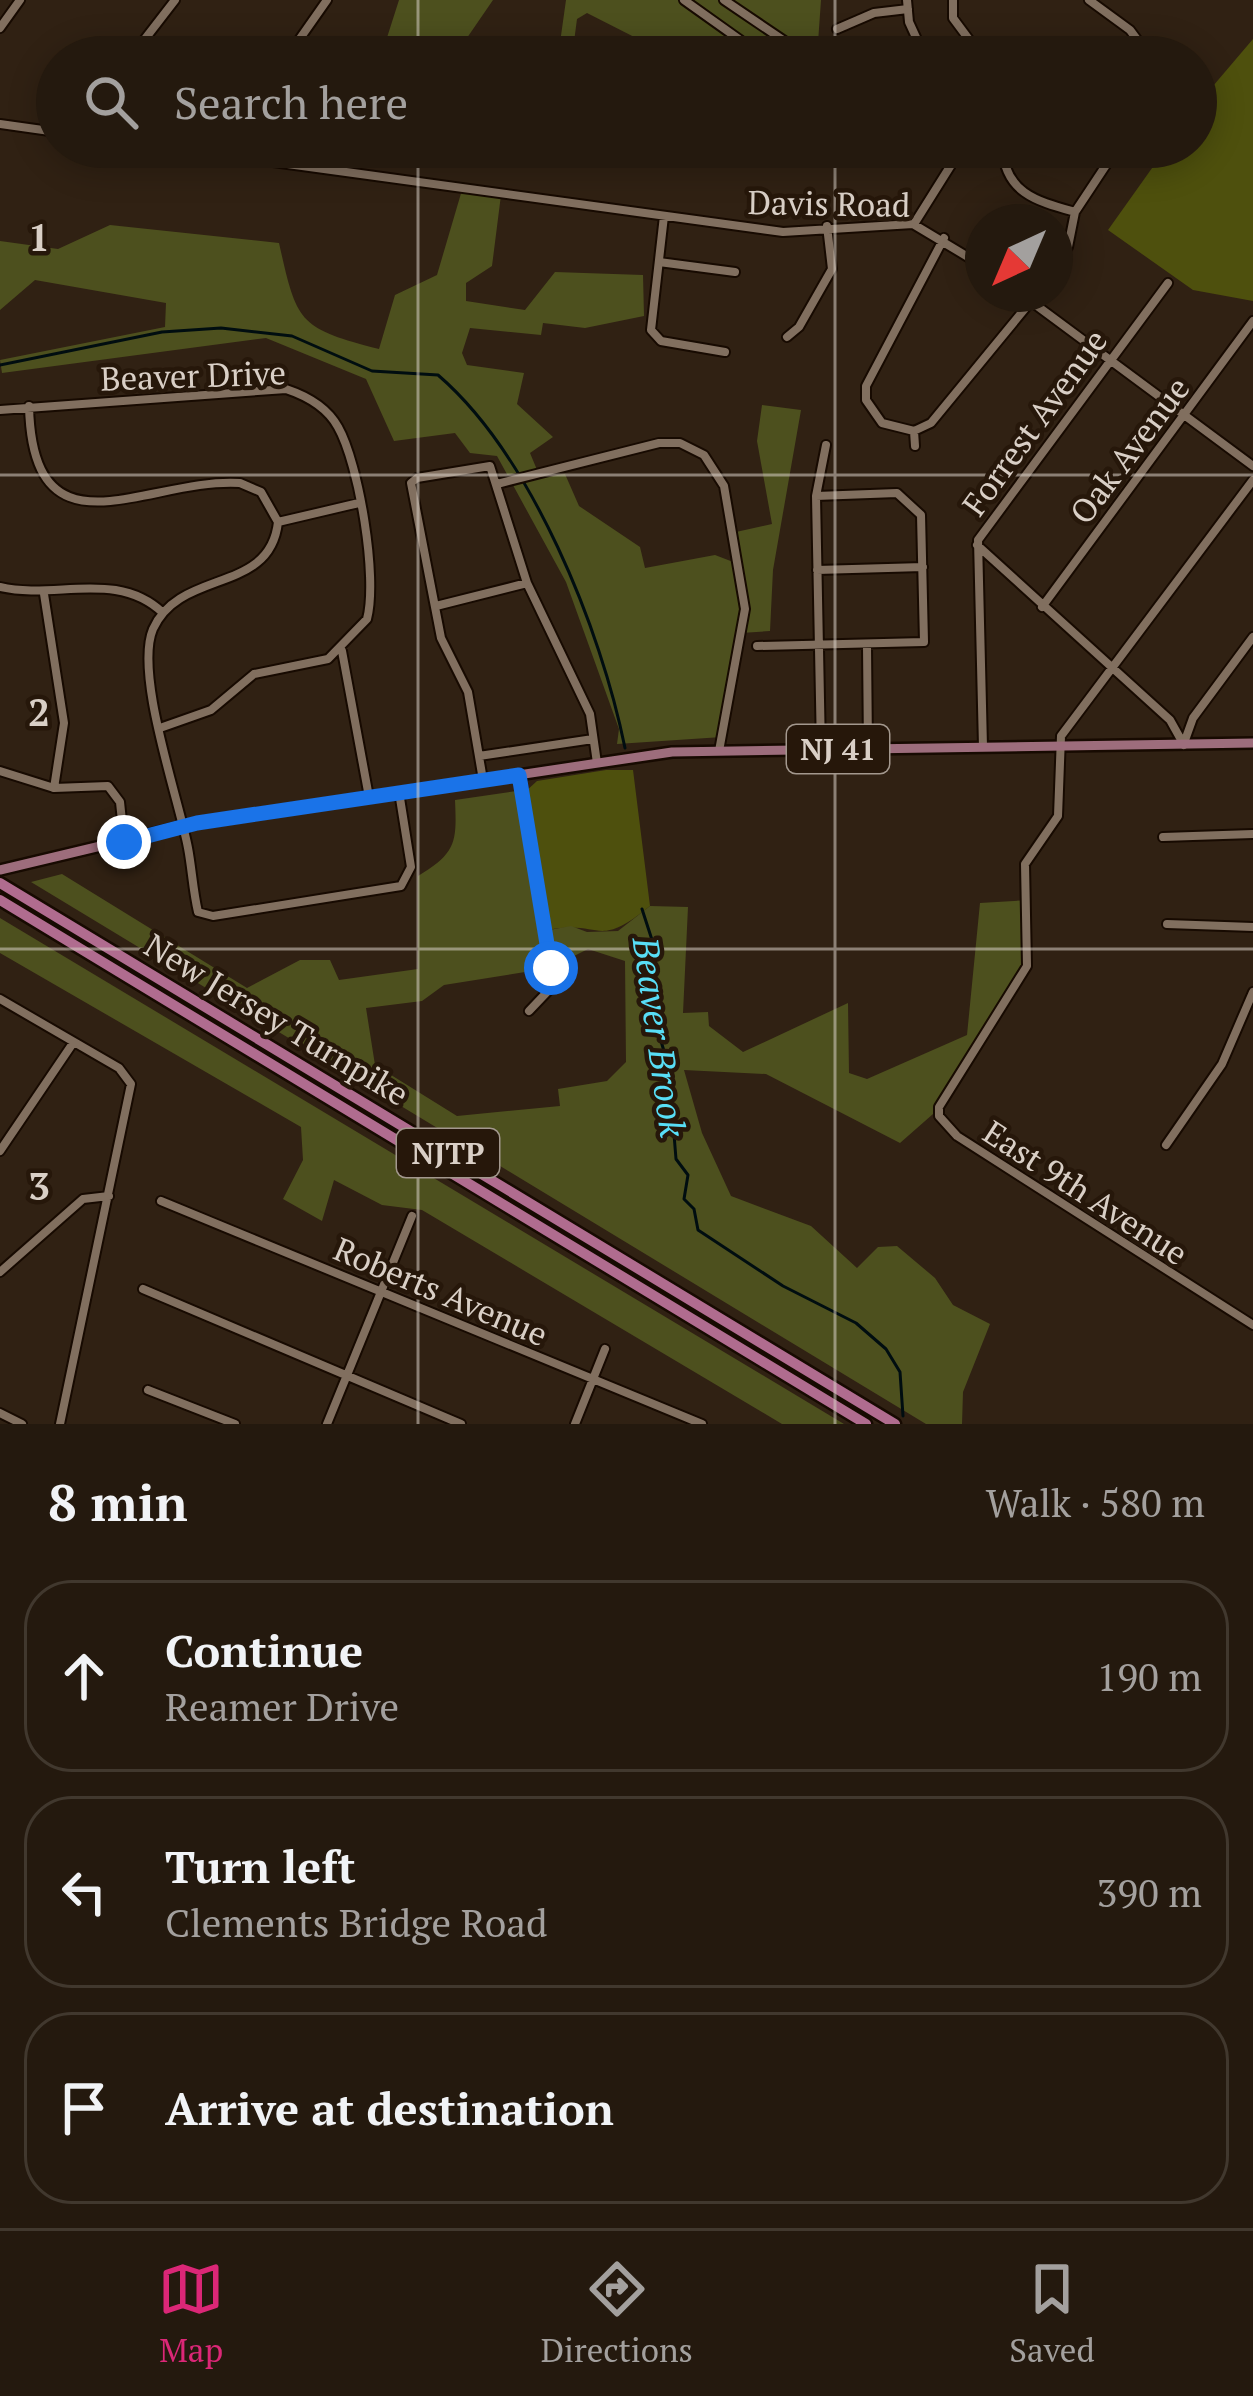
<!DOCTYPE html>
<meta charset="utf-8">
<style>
:root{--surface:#24190e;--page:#30261c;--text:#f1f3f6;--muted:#a3a09e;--line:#41382e;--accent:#db2777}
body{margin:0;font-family:"PT Serif",serif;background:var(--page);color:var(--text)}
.compass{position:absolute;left:965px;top:204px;width:108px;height:108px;border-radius:50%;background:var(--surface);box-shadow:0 6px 30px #0003;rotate:224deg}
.stop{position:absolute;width:36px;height:36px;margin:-27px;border:9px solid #1a73e8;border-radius:50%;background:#fff}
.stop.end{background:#1a73e8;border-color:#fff;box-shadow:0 3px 12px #0008}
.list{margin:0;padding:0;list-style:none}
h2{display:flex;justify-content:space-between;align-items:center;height:156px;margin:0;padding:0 48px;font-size:51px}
h2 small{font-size:39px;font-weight:400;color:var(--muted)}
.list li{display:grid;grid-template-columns:78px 1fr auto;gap:36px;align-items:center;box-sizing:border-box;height:192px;margin:0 24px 24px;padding:0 24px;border:3px solid var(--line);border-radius:48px}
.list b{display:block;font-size:45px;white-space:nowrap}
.list p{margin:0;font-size:39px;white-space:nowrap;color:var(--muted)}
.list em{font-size:39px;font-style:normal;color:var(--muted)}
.icon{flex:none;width:66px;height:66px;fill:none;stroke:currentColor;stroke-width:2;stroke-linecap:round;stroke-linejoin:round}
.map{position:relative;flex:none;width:1253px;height:1424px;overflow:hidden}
.search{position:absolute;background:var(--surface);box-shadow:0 6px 30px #0003;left:36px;right:36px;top:36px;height:132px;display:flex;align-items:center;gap:30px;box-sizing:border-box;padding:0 42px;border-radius:66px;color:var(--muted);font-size:45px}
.sheet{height:804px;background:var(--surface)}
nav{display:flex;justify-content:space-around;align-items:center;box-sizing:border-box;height:168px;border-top:3px solid var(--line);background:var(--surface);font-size:33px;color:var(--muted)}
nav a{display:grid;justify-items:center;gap:6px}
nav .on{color:var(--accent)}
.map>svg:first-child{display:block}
.green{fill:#4e500d}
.forest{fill:#4d501e;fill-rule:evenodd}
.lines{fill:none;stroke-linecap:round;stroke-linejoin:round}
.stream{stroke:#000d10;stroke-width:3}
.minor-casing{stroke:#170a01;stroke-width:12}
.major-casing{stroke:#170a01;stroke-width:14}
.highway-casing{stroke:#170a01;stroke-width:15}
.minor{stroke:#816f5f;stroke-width:8}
.major{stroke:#9d6d7c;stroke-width:9}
.highway{stroke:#b06c8f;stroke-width:10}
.route{stroke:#1a73e8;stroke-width:15}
.grid{fill:none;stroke:#d9cfc6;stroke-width:3;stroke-opacity:0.55}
.labels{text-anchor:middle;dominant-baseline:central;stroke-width:9;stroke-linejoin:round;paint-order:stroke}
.shield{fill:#26170a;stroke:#a3988e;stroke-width:3}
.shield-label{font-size:30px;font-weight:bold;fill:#d9cfc6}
.street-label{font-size:33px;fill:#d9cfc6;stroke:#26170a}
.water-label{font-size:36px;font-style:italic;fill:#58def6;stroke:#26170a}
.grid-label{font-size:39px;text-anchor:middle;font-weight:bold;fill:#d9cfc6;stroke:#26170a;stroke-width:9;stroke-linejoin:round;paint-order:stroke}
</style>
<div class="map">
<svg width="1253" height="1424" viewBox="0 0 1253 1424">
<rect width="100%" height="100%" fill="#302113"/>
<path class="green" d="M 1253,39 L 1253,301 L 1193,290 L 1108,230 L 1167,147 L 1196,147 L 1196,106 Z
M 606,770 L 633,770 L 650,906 C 595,951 603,919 548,930 L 525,792 L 537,781 Z"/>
<path class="forest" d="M 399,0 L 493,0 L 458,51 L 421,43 L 418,57 L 371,57 L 384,47 Z
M 566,0 L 821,0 L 817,57 L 642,57 L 646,43 L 587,13 L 577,19 L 572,57 L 558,57 Z
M 462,190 L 501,195 L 492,266 L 466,283 L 466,301 L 525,310 L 555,272 L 643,275 L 644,316 L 585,328 L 543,323 L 541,335 L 470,328 L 462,353 L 467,365 L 524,373 L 517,404 L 553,437 L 530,453 L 540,477 L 565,474 L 579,506 L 640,547 L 645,568 L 715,555 L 741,565 L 736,532 L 772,524 L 757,441 L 762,405 L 801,410 L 773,570 L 770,631 L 741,633 L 722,737 L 617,744 L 619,729 L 566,582 L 497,456 L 470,453 L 455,433 L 394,441 L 366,379 L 266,338 L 2,373 L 0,360 L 165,327 L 166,303 L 35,280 L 0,310 L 0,241 L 58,249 L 110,225 L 279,243 C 297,323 298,328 379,349 L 395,295 L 437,275 Z
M 516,791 L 538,932 L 571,926 L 587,932 L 618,931 L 650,906 L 688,907 L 683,1013 L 708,1012 L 709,1026 L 743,1052 L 848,1003 L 849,1073 L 867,1079 L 967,1035 L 980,903 L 1028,900 L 1023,977 L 933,1114 L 900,1143 L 766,1074 L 684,1070 L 702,1133 L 731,1196 L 811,1226 L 857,1268 L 878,1247 L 897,1246 L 935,1278 L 953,1305 L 990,1324 L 963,1392 L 962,1424 L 926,1424 L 31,882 L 62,874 L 247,988 L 300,960 L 330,960 L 339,980 L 418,969 L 418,876 C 456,853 457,843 455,800 ZM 588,949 L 625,961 L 626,1062 L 607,1081 L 558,1089 L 560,1106 L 457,1116 L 375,1065 L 366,1008 L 422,1001 L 444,985 L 550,968 Z
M 0,918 L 844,1424 L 782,1424 L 422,1210 L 382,1205 L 334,1180 L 322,1221 L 283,1199 L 303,1160 L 301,1127 L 0,953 Z"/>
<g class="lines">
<path class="stream" d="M 0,365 L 162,332 L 221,328 L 292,336 L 372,371 L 438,375 C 532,456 601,629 625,748
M 642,909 L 653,943 L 658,1031 L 669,1068 L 663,1103 L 673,1122 L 676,1159 L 688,1175 L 684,1199 L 694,1209 L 698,1230 L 783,1286 L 856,1323 L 886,1349 L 900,1372 L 903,1416"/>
<defs>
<path id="minor" d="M 684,0 L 764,57
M 724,0 L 792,46 L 795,57
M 907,0 L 909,22 L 925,57
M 953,0 L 953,18 L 982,57
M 1089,0 L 1130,30 L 1150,57
M 0,28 L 20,0
M 837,29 L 874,13 L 908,9
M 131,57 L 175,0
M 287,57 L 327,0
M 0,124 L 57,132
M 164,147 L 783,232 L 913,224 L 983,266
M 886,147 L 902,147
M 1002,147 C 1005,193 1036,201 1075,212
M 664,216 L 651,330 L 661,341 L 725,352
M 914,224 L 951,165 L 956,147
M 944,238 L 866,386 L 866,400 L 882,423 L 914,431 L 931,423 L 1037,294
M 659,262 L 735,272
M 1055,268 L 1068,247 L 1075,212 L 1118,147
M 1021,294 L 1253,466
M 787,337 L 799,327 L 832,269 L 827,226
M 29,406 C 33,564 147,477 240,483 L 261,492 L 278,522
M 0,410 L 286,389 C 307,396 327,407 338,427 C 359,464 378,578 367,619 L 328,659 L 254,674 L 211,710 L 160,728
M 914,431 L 915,446
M 1253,480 L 1061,736 L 1058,816 L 1025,864 L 1027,966 L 939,1107 L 939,1116 L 957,1136 L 1253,1325
M 497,484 L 659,443 L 680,443 L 704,455 L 724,486 L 745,609 L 719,751
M 278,522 C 270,595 180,568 153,629 C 134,674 179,799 188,848 C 192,869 193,891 198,912 L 213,916 L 401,886 L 411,867 L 399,792
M 278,522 L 359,503
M 977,545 L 1170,720 L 1184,745
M 817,570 L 923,567
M 0,587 C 55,600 117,569 163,613
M 44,594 L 64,723 L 54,788
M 436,606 L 527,583 L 590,714 L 597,763
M 1042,607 L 1253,321
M 757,646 L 924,642 L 921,515 L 897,493 L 816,496
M 867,646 L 868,749
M 342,651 L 369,797
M 1184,743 L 1193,718 L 1253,637
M 983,747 L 978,540 L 1168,283
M 821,750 L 816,496 L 826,445
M 479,756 L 593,739
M 0,771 L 54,788 L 108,786 L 120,802 L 124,840
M 519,775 L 552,973 L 549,990 L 529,1011
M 483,780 L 468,692 L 441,638 L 411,483 L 417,478 L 490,466 L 527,583
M 1163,837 L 1253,834
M 1167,924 L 1253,927
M 0,999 L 119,1068 L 131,1084 L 60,1424
M 1166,1145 L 1222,1064 L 1253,992
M 0,1151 L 73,1043
M 161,1201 L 702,1424
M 0,1272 L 83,1199 L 109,1196
M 143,1289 L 461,1424
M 148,1390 L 235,1424
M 0,1413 L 22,1424
M 327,1424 L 412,1216
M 575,1424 L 605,1349"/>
<path id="major" d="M 0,870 L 197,823 L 672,752 L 1253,743"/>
<path id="highway" d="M 0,883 L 895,1424
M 0,900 L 866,1424"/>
</defs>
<use href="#minor" class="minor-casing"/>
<use href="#major" class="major-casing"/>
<use href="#highway" class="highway-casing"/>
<use href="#minor" class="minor"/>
<use href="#major" class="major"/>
<use href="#highway" class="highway"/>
</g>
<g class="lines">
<path class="route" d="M 124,842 L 197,823 L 519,775 L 551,968"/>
</g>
<path class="grid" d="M 418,0 L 418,57M 835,0 L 835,57M 418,147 L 418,1424M 835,147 L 835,1424M 0,475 L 1253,475M 0,949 L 1253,949"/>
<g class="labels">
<g class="shield">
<rect x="787" y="725" width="102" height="48" rx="9"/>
<rect x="397" y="1129" width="102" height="48" rx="9"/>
</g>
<g class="shield-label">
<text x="838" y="749">NJ 41</text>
<text x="448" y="1153">NJTP</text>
</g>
<g class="street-label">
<text transform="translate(829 203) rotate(1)">Davis Road</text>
<text transform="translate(193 375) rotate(-2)">Beaver Drive</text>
<text transform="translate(1034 422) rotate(-54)">Forrest Avenue</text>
<text transform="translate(1129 450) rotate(-53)">Oak Avenue</text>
<text transform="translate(277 1019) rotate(31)">New Jersey Turnpike</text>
<text transform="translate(1086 1192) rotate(33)">East 9th Avenue</text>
<text transform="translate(441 1291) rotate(23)">Roberts Avenue</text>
</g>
<g class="water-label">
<text transform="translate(660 1037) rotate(82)">Beaver Brook</text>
</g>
</g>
<g class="grid-label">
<text x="39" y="251">1</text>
<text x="39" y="726">2</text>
<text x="39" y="1200">3</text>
</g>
</svg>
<svg class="compass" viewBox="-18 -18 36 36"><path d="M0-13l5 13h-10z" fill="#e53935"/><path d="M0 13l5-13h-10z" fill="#a3a09e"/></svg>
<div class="stop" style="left:551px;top:968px"></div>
<div class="stop end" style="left:124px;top:842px"></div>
<div class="search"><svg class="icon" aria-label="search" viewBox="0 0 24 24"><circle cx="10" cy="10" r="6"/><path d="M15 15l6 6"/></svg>Search here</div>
</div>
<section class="sheet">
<h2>8 min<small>Walk · 580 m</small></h2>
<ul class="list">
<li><svg class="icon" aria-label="ahead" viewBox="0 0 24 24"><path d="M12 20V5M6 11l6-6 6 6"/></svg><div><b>Continue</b><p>Reamer Drive</p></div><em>190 m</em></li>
<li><svg class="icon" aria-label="left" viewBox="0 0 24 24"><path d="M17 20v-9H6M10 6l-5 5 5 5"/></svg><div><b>Turn left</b><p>Clements Bridge Road</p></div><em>390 m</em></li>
<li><svg class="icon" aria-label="arrive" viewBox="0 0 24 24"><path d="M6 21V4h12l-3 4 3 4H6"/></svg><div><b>Arrive at destination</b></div></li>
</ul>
</section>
<nav>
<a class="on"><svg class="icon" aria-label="map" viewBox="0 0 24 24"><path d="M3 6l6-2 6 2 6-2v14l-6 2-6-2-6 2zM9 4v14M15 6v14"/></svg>Map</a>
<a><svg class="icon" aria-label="directions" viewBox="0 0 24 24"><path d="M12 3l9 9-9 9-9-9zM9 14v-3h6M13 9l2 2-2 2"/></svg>Directions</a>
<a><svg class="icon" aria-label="saved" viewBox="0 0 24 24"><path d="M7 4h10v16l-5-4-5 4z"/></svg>Saved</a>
</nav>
